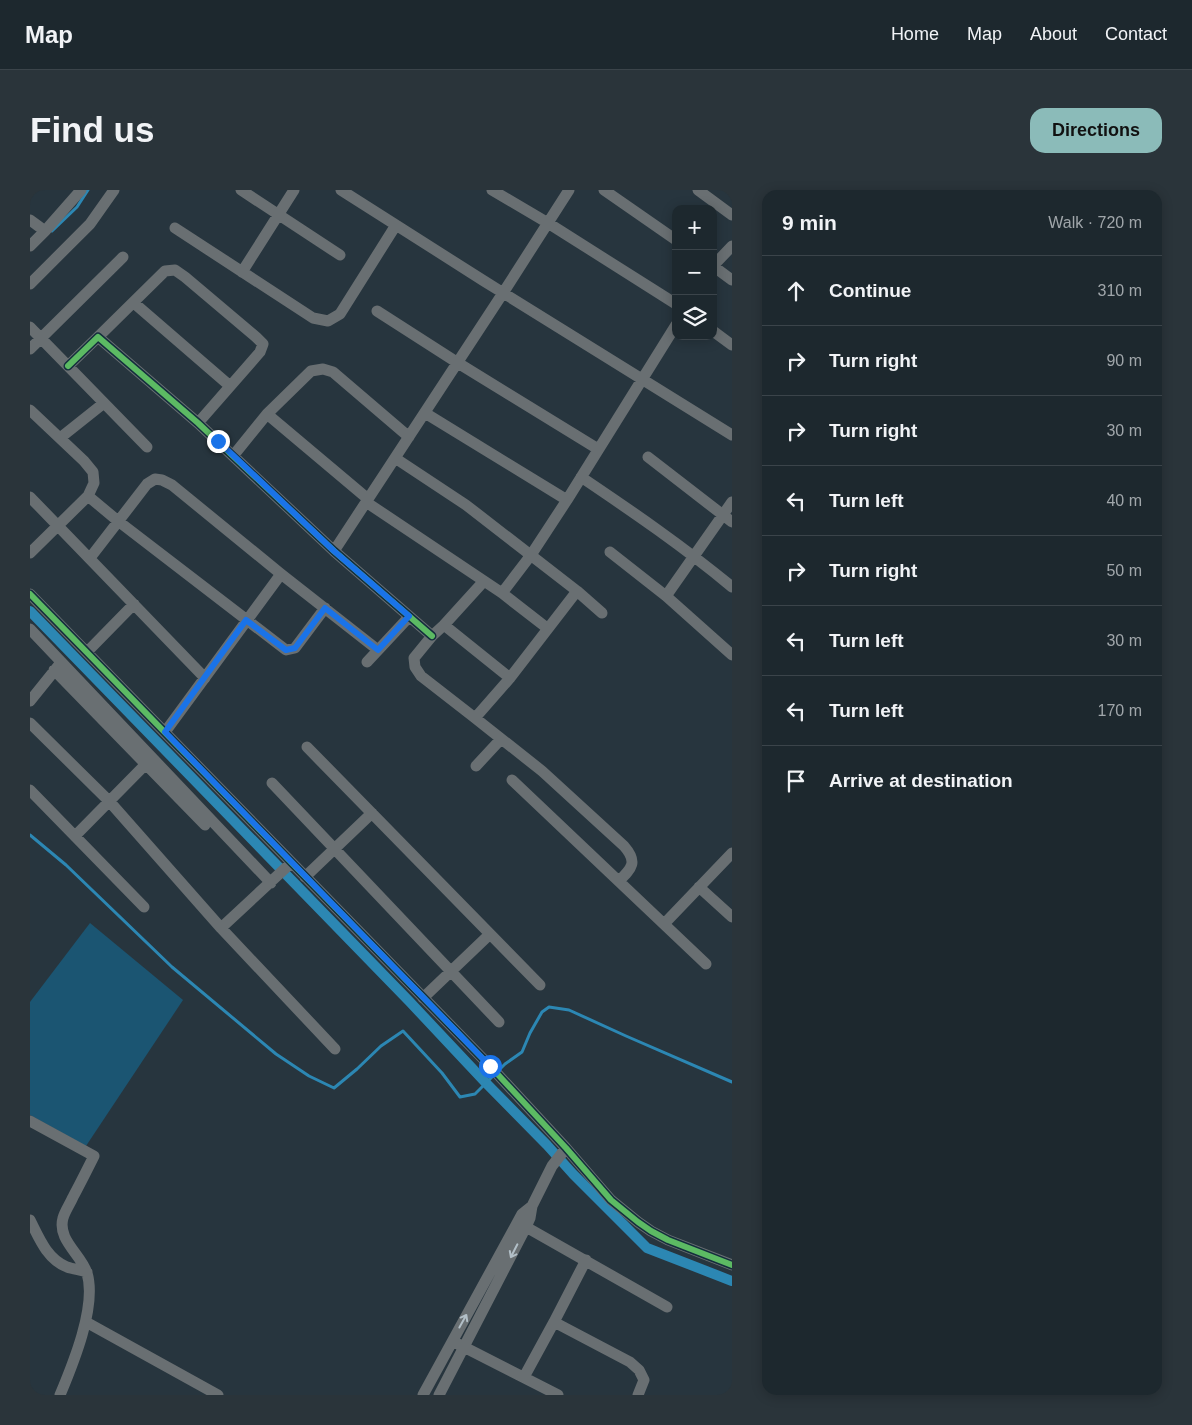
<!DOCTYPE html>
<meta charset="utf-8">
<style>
:root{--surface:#1d282e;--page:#2a343a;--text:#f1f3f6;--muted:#a0a6aa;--line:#3b444a;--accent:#8bbbb9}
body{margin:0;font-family:Arial,sans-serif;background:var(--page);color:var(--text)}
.controls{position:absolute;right:15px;top:15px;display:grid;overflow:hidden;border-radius:10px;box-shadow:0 2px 12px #0003}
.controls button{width:45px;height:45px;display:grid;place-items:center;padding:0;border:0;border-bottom:1px solid var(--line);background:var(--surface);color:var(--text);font:25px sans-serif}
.stop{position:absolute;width:15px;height:15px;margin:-11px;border:4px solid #1a73e8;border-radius:50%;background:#fff}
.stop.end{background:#1a73e8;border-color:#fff;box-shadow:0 1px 5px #0008}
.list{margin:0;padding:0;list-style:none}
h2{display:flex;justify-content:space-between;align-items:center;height:65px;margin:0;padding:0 20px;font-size:21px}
h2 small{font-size:16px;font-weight:400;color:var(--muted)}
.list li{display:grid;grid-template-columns:32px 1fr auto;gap:15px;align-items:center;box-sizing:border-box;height:70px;padding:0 20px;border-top:1px solid var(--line)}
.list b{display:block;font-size:19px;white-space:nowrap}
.list em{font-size:16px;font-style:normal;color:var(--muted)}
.icon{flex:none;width:28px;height:28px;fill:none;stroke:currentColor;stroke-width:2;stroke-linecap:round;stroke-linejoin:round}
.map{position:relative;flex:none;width:702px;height:1205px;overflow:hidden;border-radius:15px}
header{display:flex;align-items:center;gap:30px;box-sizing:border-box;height:70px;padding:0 25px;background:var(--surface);border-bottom:1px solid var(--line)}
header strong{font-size:24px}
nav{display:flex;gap:28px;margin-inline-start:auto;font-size:18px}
.intro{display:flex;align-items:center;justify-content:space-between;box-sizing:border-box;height:120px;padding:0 30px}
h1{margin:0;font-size:35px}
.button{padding:12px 22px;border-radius:15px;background:var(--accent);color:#111;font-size:18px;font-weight:700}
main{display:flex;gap:30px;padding:0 30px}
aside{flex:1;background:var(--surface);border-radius:15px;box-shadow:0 2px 12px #0003}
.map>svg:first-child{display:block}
.green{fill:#1b5572}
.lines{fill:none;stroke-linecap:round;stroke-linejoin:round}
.stream{stroke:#2c87b3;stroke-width:3}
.canal{stroke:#2c87b3;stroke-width:10}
.minor{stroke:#696f72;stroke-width:11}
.cycleway-casing{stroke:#142e3d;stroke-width:9}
.cycleway{stroke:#5cba63;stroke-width:6}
.oneway{stroke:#b2bfc7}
.route{stroke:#1a73e8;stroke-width:6}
</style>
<header>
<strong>Map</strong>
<nav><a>Home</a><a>Map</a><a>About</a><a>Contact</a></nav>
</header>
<div class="intro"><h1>Find us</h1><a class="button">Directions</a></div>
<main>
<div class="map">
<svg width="702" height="1205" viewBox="0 0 702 1205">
<rect width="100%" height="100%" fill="#27353e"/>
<path class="green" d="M 60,733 L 153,810 L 56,956 L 0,925 L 0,812 Z"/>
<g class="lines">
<path class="stream" d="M 22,41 L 47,17 L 58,0
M 0,645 L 36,675 L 142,777 L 246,864 L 279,886 L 304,898 L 327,879 L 351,856 L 373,841 L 412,883 L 430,907 L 445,904 L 475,874 L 492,862 L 500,843 L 512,822 L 519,817 L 539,820 L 596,846 L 702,892"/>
<path class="canal" d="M 0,421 L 379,811 L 456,893 L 517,955 L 543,984 L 617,1058 L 702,1091"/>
<path class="minor" d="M 211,0 L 310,65
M 311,0 L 454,91 L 702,245
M 462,0 L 518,33 L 646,114
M 574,0 L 646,50
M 668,0 L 702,25
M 0,30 L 15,41
M 145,38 L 283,128 L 298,131 L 310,124 L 366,35
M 0,56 L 15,41 L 51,0
M 683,76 L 702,56
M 683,76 L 702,90
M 212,82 L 264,0
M 0,94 L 60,34 L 84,0
M 104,113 L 200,196
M 347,121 L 428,173 L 568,259
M 0,137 L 117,257
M 683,141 L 702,155
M 68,147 L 135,81 L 145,80 L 155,87 L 226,147 L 233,154 L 230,162 L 168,233
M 0,159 L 93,67
M 38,176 L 68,147 L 168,233 L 304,361 L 402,446
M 0,220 L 54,271 L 63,282 L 64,293 L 58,306 L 0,363
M 395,223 L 537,310
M 237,224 L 338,309
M 30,248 L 74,213
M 203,266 L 237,224 L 281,181 L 293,179 L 303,182 L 379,247
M 618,267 L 702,332
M 365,268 L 436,315 L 547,401 L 572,423
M 551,287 C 603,322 654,357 702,397
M 58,306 L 88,331 L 256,460 L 265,458 L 295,418
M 0,307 L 175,488
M 336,312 L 472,403 L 501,365 L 537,310 L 646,135
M 304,361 L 473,103 L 539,0
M 580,362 L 636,406 L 702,312
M 60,368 L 117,294 L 125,289 L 132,290 L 142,295 L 251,384 L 348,460
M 454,391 L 414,435 L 402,446 L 384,468 L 385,477 L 391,486 L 445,528 L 480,488 L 547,401
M 472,403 L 517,438
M 0,404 L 460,876 L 536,958 L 581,1010 L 608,1032 L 621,1041 L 638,1050 L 702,1075
M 636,406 L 702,465
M 414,435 L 480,488
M 0,439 L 241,693
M 57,462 L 104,414
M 337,472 L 379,427
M 24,480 L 175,635
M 0,511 L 29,475
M 445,528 L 512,581 L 594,656 C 608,672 602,678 589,691
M 0,533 L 79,611 L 191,738 L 305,859
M 135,542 L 251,384
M 277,557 L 510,795
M 446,576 L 471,549
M 482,590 L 676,774
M 242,593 L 469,832
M 0,600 L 114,717
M 45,646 L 116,574
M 275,687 L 342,623
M 669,697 L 702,727
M 634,734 L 702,663
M 191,738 L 261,673
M 393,808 L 460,744
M 0,931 L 64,966 C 57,980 50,994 43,1007 C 40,1014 35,1021 33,1028 C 27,1050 51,1064 57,1083 C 67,1116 43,1174 30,1205
M 0,1030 C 9,1048 17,1069 37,1077 C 43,1079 50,1080 57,1082
M 496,1037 L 637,1117
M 56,1132 L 188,1205
M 524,1132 L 600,1172 L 609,1180 L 614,1190 L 608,1205
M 428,1154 L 528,1205
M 494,1187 L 524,1132 L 556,1070
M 393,1205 L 492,1024 L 502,1016
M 409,1205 L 496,1037 L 500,1028 L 502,1016 L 522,976 L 536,958"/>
<defs>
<path id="cycleway" d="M 38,176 L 68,147 L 168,233 L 304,361 L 402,446
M 0,404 L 460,876 L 536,958 L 581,1010 L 608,1032 L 621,1041 L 638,1050 L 702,1075"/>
</defs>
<use href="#cycleway" class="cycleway-casing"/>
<use href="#cycleway" class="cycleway"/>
</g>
<defs><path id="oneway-shaft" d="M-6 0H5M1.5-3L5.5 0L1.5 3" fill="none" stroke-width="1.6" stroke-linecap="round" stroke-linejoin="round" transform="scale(1.25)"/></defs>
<g class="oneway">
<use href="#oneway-shaft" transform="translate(484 1061) rotate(117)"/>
<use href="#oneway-shaft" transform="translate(433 1131) rotate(-61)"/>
</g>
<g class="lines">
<path class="route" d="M 188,251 L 304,361 L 379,426 L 348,460 L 295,418 L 265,458 L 256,460 L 216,430 L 135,542 L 460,876"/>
</g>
</svg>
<div class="controls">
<button>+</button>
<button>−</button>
<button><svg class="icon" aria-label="layers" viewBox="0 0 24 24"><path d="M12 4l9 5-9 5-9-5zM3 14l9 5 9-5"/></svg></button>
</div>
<div class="stop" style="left:460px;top:876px"></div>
<div class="stop end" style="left:188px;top:251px"></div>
</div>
<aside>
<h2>9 min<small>Walk · 720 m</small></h2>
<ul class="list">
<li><svg class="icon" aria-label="ahead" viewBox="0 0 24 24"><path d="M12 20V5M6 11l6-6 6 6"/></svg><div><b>Continue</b></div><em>310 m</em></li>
<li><svg class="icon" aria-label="right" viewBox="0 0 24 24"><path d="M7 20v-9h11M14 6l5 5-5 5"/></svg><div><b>Turn right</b></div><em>90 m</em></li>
<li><svg class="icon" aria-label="right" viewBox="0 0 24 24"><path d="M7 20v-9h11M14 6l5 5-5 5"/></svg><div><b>Turn right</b></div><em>30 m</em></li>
<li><svg class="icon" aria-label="left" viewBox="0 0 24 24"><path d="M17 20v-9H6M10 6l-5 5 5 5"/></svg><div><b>Turn left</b></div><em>40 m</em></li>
<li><svg class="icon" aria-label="right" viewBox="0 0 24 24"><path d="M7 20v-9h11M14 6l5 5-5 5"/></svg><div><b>Turn right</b></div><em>50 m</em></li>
<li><svg class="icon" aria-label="left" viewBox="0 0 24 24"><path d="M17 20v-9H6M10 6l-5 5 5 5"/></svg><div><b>Turn left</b></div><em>30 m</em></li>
<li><svg class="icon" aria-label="left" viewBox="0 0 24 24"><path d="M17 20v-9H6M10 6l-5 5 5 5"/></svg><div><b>Turn left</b></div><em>170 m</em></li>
<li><svg class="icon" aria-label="arrive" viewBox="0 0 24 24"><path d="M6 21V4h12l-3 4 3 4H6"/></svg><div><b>Arrive at destination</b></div></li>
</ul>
</aside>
</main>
